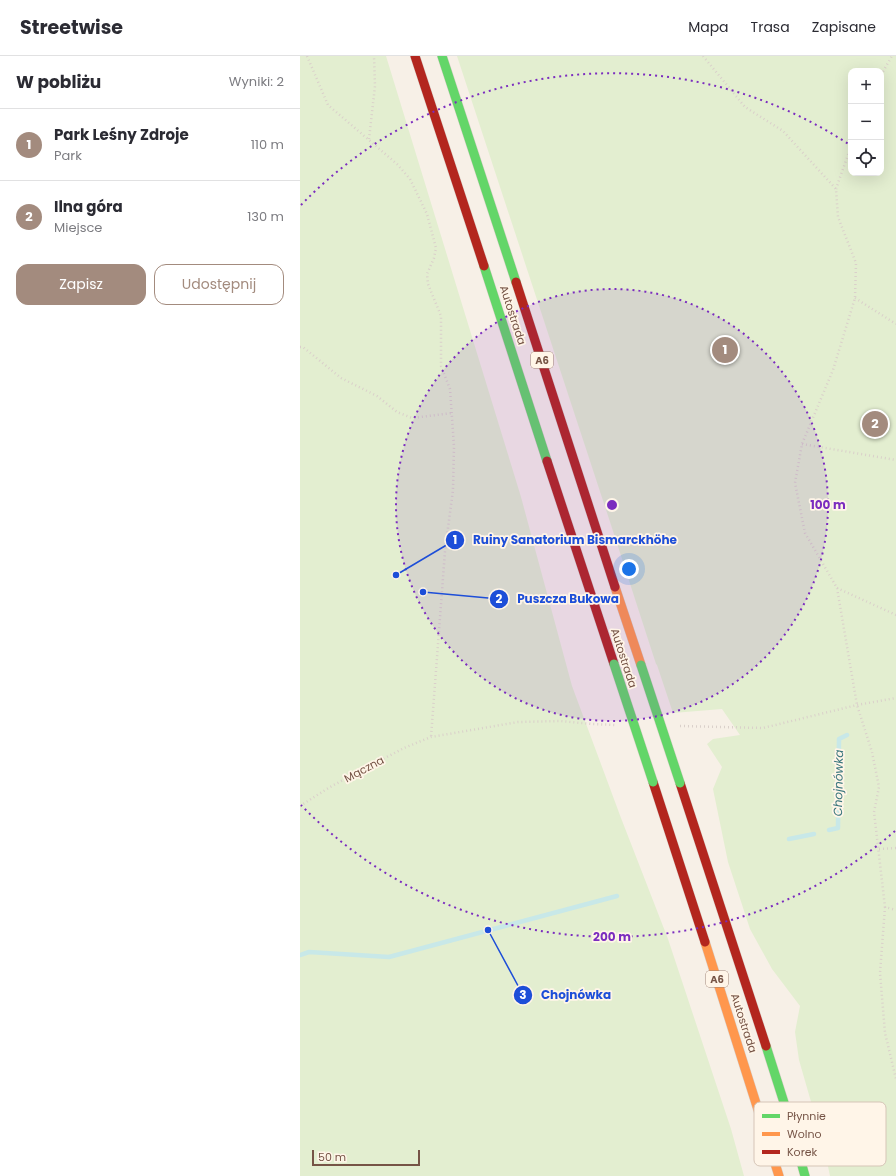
<!DOCTYPE html>
<html lang="pl">
<meta charset="utf-8">
<style>
:root{--surface:#fff;--page:#f2f2f3;--text:#2b2b33;--muted:#7c7c81;--line:#e1e1e2;--accent:#a38b7e}
body{margin:0;font-family:Poppins,sans-serif;background:var(--page);color:var(--text)}
.controls{position:absolute;right:12px;top:12px;display:grid;overflow:hidden;border-radius:8px;box-shadow:0 4px 16px #0002}
.controls button{width:36px;height:36px;display:grid;place-items:center;padding:0;border:0;border-bottom:1px solid var(--line);background:var(--surface);color:var(--text);font:20px sans-serif}
.scale{position:absolute;left:12px;bottom:10px;width:108px;box-sizing:border-box;padding-left:4px;border:2px solid #765446;border-top:0;font-size:11px;line-height:14px;white-space:nowrap;color:#765446;-webkit-text-stroke:3px #fff5e8;paint-order:stroke}
.you{position:absolute;left:329px;top:513px;width:14px;height:14px;margin:-10px;border:3px solid #fff;border-radius:50%;background:#1a73e8;box-shadow:0 0 0 6px #1a73e833}
.badge{display:grid;place-items:center;width:26px;height:26px;border-radius:50%;background:var(--accent);color:#fff;font-size:13px;font-weight:700}
.pin{position:absolute;translate:-50% -50%;border:2px solid #fff;box-shadow:0 1px 4px #0006}
.list{margin:0;padding:0;list-style:none}
h2{display:flex;justify-content:space-between;align-items:center;height:52px;margin:0;padding:0 16px;font-size:17px}
h2 small{font-size:13px;font-weight:400;color:var(--muted)}
.list li{display:grid;grid-template-columns:26px 1fr auto;gap:12px;align-items:center;box-sizing:border-box;height:72px;padding:0 16px;border-top:1px solid var(--line)}
.list b{display:block;font-size:15px;white-space:nowrap}
.list p{margin:0;font-size:13px;white-space:nowrap;color:var(--muted)}
.list em{font-size:13px;font-style:normal;color:var(--muted)}
.actions{display:flex;gap:8px;padding:12px 16px}
.actions a{flex:1;padding:9px 0;border:1px solid var(--accent);border-radius:12px;text-align:center;font-size:14px;color:var(--accent)}
.actions .main{background:var(--accent);color:#fff}
.icon{flex:none;width:22px;height:22px;fill:none;stroke:currentColor;stroke-width:2;stroke-linecap:round;stroke-linejoin:round}
.map{position:relative;flex:none;width:596px;height:1120px;overflow:hidden}
header{display:flex;align-items:center;gap:24px;box-sizing:border-box;height:56px;padding:0 20px;background:var(--surface);border-bottom:1px solid var(--line)}
header strong{font-size:19px}
nav{display:flex;gap:22px;margin-inline-start:auto;font-size:14px}
main{display:flex}
aside{flex:1;background:var(--surface)}
.map>svg:first-child{display:block}
.green{fill:#e3eed0;fill-rule:evenodd}
.lines{fill:none;stroke-linecap:round;stroke-linejoin:round}
.stream{stroke:#c8e8e8;stroke-width:4.5}
.fast-casing{stroke:#d8cdc7;stroke-width:10}
.slow-casing{stroke:#d8cdc7;stroke-width:10}
.jam-casing{stroke:#d8cdc7;stroke-width:10}
.path{stroke:#dad0ca;stroke-width:2.5;stroke-dasharray:1 3;stroke-linecap:butt}
.fast{stroke:#63d668;stroke-width:9}
.slow{stroke:#ff974d;stroke-width:9}
.jam{stroke:#b3261e;stroke-width:9}
.fast-bridge-casing{stroke:#d8cdc7;stroke-width:10;stroke-linecap:butt}
.fast-bridge{stroke:#63d668;stroke-width:9}
.ring{fill:none;stroke:#7b2cbf;stroke-width:2;stroke-dasharray:2 4}
.labels{text-anchor:middle;dominant-baseline:central;stroke-width:3.5;stroke-linejoin:round;paint-order:stroke}
.shield{fill:#fff5e8;stroke:#9f8477;stroke-width:1}
.shield-label{font-size:10px;font-weight:bold;fill:#765446}
.street-label{font-size:11px;fill:#765446;stroke:#fff5e8}
.water-label{font-size:12px;font-style:italic;fill:#39767d;stroke:#fff5e8}
.key{fill:#fff5e8;stroke:#d6c5b7;stroke-width:1}
.key-label{font-size:11px;fill:#765446}
.centre{fill:#7b2cbf;stroke:#fff5e8;stroke-width:2}
.ring-label{font-size:12px;text-anchor:middle;font-weight:bold;fill:#7b2cbf;stroke:#fff5e8;stroke-width:3.5;stroke-linejoin:round;paint-order:stroke}
.leader{fill:none;stroke:#1d4ed8;stroke-width:1.5}
.callout-dot{fill:#1d4ed8;stroke:#fff5e8;stroke-width:1.5}
.mark-label{font-size:12px;text-anchor:middle;font-weight:bold;fill:#fff}
.callout-label{font-size:12px;text-anchor:middle;font-weight:bold;fill:#1d4ed8;stroke:#fff5e8;stroke-width:3.5;stroke-linejoin:round;paint-order:stroke}
</style>
<header>
<strong>Streetwise</strong>
<nav><a>Mapa</a><a>Trasa</a><a>Zapisane</a></nav>
</header>
<main>
<aside>
<h2>W pobliżu<small>Wyniki: 2</small></h2>
<ul class="list">
<li><span class="badge">1</span><div><b>Park Leśny Zdroje</b><p>Park</p></div><em>110 m</em></li>
<li><span class="badge">2</span><div><b>Ilna góra</b><p>Miejsce</p></div><em>130 m</em></li>
</ul>
<div class="actions"><a class="main">Zapisz</a><a>Udostępnij</a></div>
</aside>
<div class="map">
<svg width="596" height="1120" viewBox="0 0 596 1120">
<rect width="100%" height="100%" fill="#f7f0e7"/>
<path class="green" d="M 0,0 L 86,0 L 221,441 L 272,630 L 321,762 L 368,883 L 431,1073 L 444,1120 L 0,1120 Z
M 157,0 L 596,0 L 596,1120 L 530,1120 L 524,1091 L 499,1004 L 495,976 L 500,950 L 472,913 L 450,873 L 428,806 L 413,733 L 422,711 L 407,688 L 413,683 L 440,679 L 422,653 L 373,657 L 357,609 L 356,608 L 312,472 ZM 551,15 L 581,15 L 581,117 L 551,117 Z"/>
<g class="lines">
<path class="stream" d="M 529,774 L 538,772 L 539,683 L 547,679
M 489,783 L 514,778
M 0,899 L 9,896 L 89,901 L 317,840"/>
<defs>
<path id="fast" d="M 142,0 L 216,226
M 184,210 L 247,405
M 466,990 L 487,1056 L 505,1120"/>
<path id="slow" d="M 315,531 L 341,609
M 405,886 L 479,1120"/>
<path id="jam" d="M 115,0 L 184,210
M 216,226 L 315,531
M 247,405 L 314,608
M 353,726 L 405,886
M 380,727 L 466,990"/>
</defs>
<use href="#fast" class="fast-casing"/>
<use href="#slow" class="slow-casing"/>
<use href="#jam" class="jam-casing"/>
<path class="path" d="M 7,0 L 28,49 L 97,108 L 110,123 L 127,158 L 136,192 L 134,202 L 127,218 L 128,228 L 141,260 L 141,310 L 150,333 L 154,391 L 153,434 L 145,495 L 131,681
M 403,0 L 445,51 L 483,75 L 536,133 L 538,161 L 556,207 L 555,242 L 533,314 L 502,388 L 495,427 L 505,477 L 537,532 L 557,649 L 572,696 L 579,731 L 574,756 L 585,851 L 596,854
M 581,19 L 592,0
M 69,83 L 75,30 L 74,0
M 536,133 L 551,90
M 555,242 L 596,268
M 0,291 L 3,291 L 41,322 L 77,340 L 97,356 L 112,362 L 152,357
M 502,388 L 596,404
M 537,532 L 596,559
M 380,670 L 463,672 L 557,649 L 596,642
M 0,750 L 30,731 L 104,692 L 131,681 L 218,666 L 260,665 L 292,668 L 315,669
M 579,793 L 596,792
M 585,851 L 580,917 L 585,977 L 596,1023"/>
<use href="#fast" class="fast"/>
<use href="#slow" class="slow"/>
<use href="#jam" class="jam"/>
<defs>
<path id="fast-bridge" d="M 314,608 L 353,726
M 341,609 L 380,727"/>
</defs>
<use href="#fast-bridge" class="fast-bridge-casing"/>
<use href="#fast-bridge" class="fast-bridge"/>
</g>
<circle cx="312" cy="449" r="216" fill="#7b2cbf" fill-opacity=".12"/>
<g class="ring">
<circle cx="312" cy="449" r="216"/>
<path d="M595 775A432 432 0 0 1 1 749M1 149A432 432 0 0 1 550 89"/>
</g>
<g class="labels">
<g class="shield">
<rect x="231" y="296" width="22" height="16" rx="3"/>
<rect x="406" y="915" width="22" height="16" rx="3"/>
</g>
<g class="shield-label">
<text x="242" y="304">A6</text>
<text x="417" y="923">A6</text>
</g>
<g class="street-label">
<text transform="translate(213 259) rotate(72)">Autostrada</text>
<text transform="translate(324 602) rotate(72)">Autostrada</text>
<text transform="translate(64 713) rotate(-28)">Mączna</text>
<text transform="translate(444 967) rotate(72)">Autostrada</text>
</g>
<g class="water-label">
<text transform="translate(538 727) rotate(-89)">Chojnówka</text>
</g>
</g>
<rect x="454" y="1046" width="132" height="64" rx="6" class="key"/>
<rect x="462" y="1058" width="18" height="4" fill="#63d668"/>
<rect x="462" y="1076" width="18" height="4" fill="#ff974d"/>
<rect x="462" y="1094" width="18" height="4" fill="#b3261e"/>
<g class="key-label">
<text x="487" y="1064">Płynnie</text>
<text x="487" y="1082">Wolno</text>
<text x="487" y="1100">Korek</text>
</g>
<circle cx="312" cy="449" r="6" class="centre"/>
<g class="ring-label">
<text x="528" y="453">100 m</text>
<text x="312" y="885">200 m</text>
</g>
<path class="leader" d="M96 519L155 484M123 536L199 543M188 874L223 939"/>
<g class="callout-dot">
<circle cx="96" cy="519" r="4"/>
<circle cx="123" cy="536" r="4"/>
<circle cx="188" cy="874" r="4"/>
<circle cx="155" cy="484" r="10"/>
<circle cx="199" cy="543" r="10"/>
<circle cx="223" cy="939" r="10"/>
</g>
<g class="mark-label">
<text x="155" y="488">1</text>
<text x="199" y="547">2</text>
<text x="223" y="943">3</text>
</g>
<g class="callout-label">
<text x="275" y="488">Ruiny Sanatorium Bismarckhöhe</text>
<text x="268" y="547">Puszcza Bukowa</text>
<text x="276" y="943">Chojnówka</text>
</g>
</svg>
<div class="controls">
<button>+</button>
<button>−</button>
<button><svg class="icon" aria-label="locate" viewBox="0 0 24 24"><circle cx="12" cy="12" r="6"/><path d="M12 2v4M12 18v4M2 12h4M18 12h4"/></svg></button>
</div>
<div class="scale">50 m</div>
<div class="you"></div>
<div class="pin badge" style="left:425px;top:294px">1</div>
<div class="pin badge" style="left:575px;top:368px">2</div>
</div>
</main>
